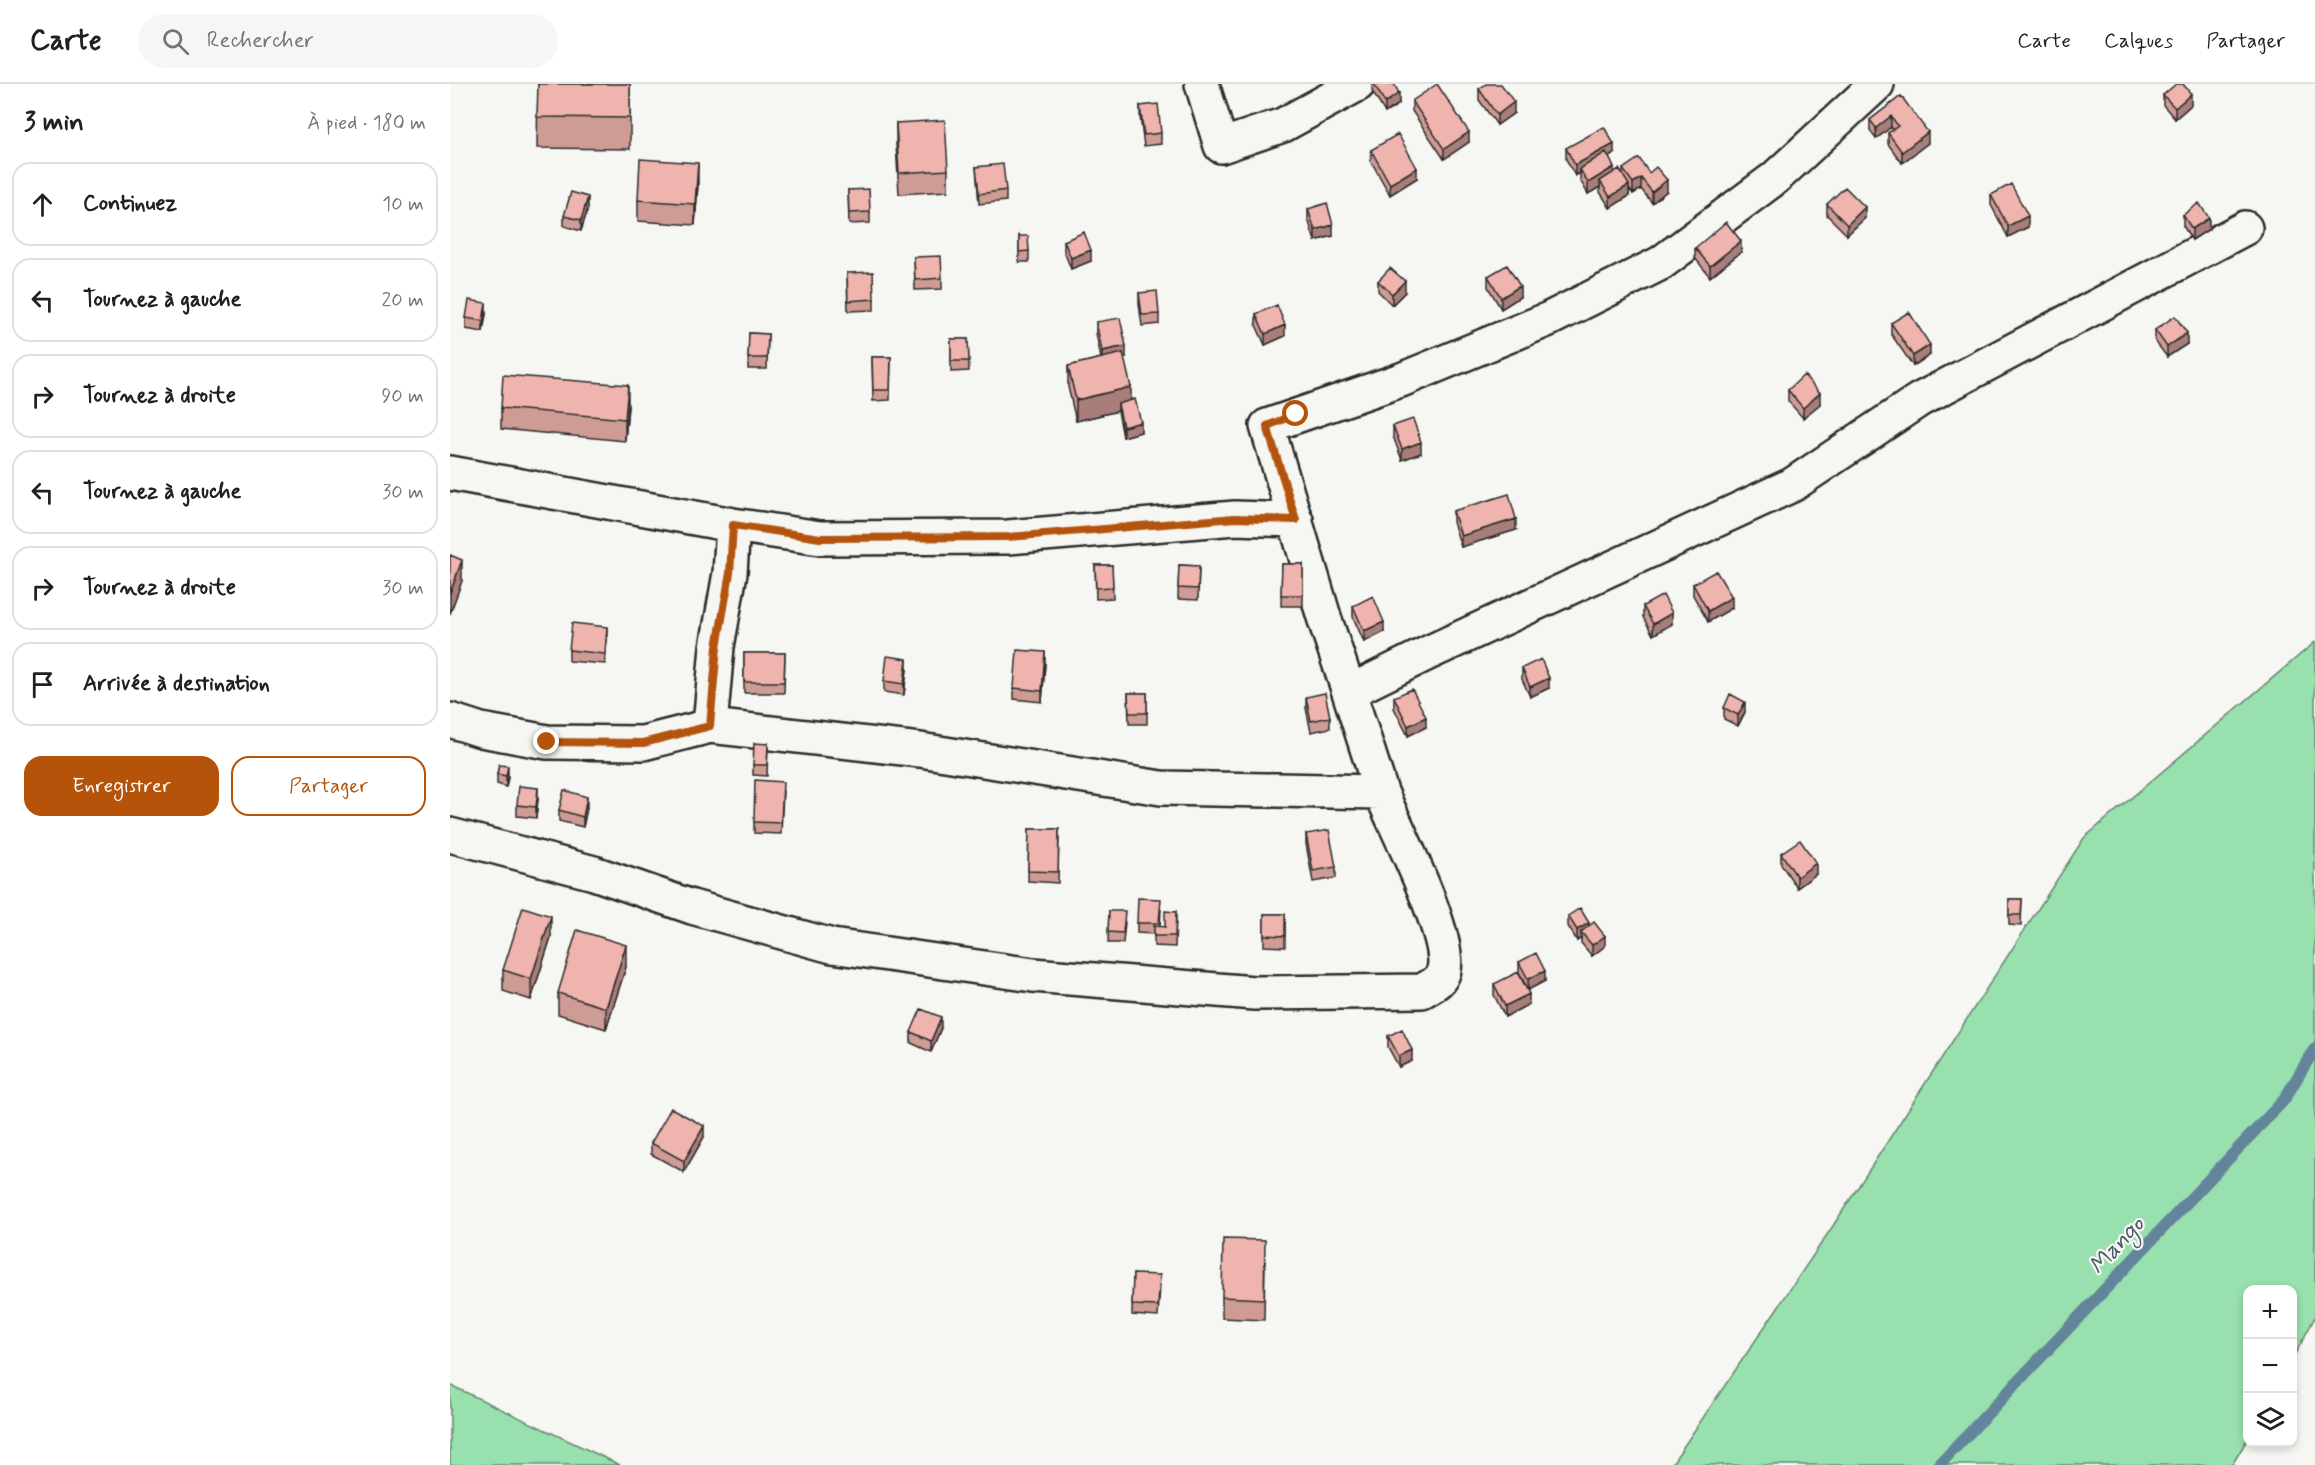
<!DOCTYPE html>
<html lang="fr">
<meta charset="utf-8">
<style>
:root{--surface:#fff;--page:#f6f6f6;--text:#202124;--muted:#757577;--line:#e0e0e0;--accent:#b45309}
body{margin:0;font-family:Mynerve,sans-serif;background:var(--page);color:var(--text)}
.controls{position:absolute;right:18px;bottom:18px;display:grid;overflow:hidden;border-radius:12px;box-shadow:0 3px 9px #0003}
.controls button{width:54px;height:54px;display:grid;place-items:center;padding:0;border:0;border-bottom:2px solid var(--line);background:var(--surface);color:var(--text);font:30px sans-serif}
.stop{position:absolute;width:18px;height:18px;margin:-14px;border:4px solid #b45309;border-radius:50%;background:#fff}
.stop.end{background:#b45309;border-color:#fff;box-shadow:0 2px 6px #0008}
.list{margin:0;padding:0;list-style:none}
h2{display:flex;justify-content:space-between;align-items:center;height:78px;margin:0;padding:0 24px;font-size:26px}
h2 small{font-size:20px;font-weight:400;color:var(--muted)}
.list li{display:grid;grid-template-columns:39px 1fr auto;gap:18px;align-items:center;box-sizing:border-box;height:84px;margin:0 12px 12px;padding:0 12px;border:2px solid var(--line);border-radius:18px}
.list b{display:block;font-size:22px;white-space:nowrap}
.list em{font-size:20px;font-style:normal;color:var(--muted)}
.actions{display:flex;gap:12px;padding:18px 24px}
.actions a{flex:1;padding:14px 0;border:2px solid var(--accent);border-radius:18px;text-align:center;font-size:21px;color:var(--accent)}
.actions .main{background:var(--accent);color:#fff}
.icon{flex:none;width:33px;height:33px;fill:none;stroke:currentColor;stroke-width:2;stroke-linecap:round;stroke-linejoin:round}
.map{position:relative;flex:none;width:1865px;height:1381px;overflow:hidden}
header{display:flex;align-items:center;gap:36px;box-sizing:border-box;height:84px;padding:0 30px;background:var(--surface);border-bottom:2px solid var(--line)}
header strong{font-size:28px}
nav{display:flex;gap:33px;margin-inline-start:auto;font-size:21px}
.search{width:420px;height:54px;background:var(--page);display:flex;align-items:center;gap:15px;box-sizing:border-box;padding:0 21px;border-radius:33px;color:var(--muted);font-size:22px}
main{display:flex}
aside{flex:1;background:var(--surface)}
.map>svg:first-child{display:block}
.green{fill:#98e0ae;stroke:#62866c;stroke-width:1.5}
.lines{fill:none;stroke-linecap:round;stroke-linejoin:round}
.stream{stroke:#64859c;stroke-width:12}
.minor-casing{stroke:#2b2b2b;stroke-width:38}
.minor{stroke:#f6f6f2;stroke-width:33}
.wall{fill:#ce9b95;stroke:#2b2b2b;stroke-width:1.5}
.shaded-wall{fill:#a77e79;stroke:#2b2b2b;stroke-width:1.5}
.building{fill:#efb4ad;stroke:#2b2b2b;stroke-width:1.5}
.route{stroke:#b45309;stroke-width:8}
.labels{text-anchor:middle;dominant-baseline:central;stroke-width:4.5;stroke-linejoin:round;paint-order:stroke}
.water-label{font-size:24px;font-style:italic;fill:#485864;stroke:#f6f6f2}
</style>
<header>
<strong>Carte</strong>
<div class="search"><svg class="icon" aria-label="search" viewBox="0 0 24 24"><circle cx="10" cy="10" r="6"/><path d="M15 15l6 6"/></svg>Rechercher</div>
<nav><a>Carte</a><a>Calques</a><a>Partager</a></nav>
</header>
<main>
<aside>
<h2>3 min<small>À pied · 180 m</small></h2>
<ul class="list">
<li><svg class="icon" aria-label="ahead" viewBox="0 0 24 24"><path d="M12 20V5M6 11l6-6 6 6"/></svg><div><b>Continuez</b></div><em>10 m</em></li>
<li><svg class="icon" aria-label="left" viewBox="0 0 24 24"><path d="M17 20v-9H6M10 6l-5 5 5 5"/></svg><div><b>Tournez à gauche</b></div><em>20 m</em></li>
<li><svg class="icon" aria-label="right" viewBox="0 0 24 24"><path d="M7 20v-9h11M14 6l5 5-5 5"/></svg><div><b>Tournez à droite</b></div><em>90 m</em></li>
<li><svg class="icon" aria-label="left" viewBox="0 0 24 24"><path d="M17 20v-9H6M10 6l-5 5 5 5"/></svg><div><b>Tournez à gauche</b></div><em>30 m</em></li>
<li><svg class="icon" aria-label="right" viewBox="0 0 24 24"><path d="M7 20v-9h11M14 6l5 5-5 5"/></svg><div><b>Tournez à droite</b></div><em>30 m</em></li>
<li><svg class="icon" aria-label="arrive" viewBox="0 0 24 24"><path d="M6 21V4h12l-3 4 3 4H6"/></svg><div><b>Arrivée à destination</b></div></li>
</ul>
<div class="actions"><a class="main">Enregistrer</a><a>Partager</a></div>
</aside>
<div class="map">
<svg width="1865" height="1381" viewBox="0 0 1865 1381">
<rect width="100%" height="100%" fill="#f6f6f2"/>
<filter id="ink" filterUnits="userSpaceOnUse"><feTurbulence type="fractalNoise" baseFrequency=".0167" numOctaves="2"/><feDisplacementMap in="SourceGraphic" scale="12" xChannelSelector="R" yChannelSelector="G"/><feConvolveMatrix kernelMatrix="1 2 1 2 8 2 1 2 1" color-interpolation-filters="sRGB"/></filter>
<g filter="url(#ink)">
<path class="green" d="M 1865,558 L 1865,1233 L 1843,1274 L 1842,1206 L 1798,1206 L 1797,1356 L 1782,1381 L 1221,1381 L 1379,1148 L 1634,754 Z
M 0,1301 L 170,1381 L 0,1381 Z"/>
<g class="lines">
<path class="stream" d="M 1489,1381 L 1834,1016 L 1865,964"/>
<defs>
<path id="minor" d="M 752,0 L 771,62 L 833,41 L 908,0
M 0,389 L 283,441 L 370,454 L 558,453 L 785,434 L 846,436
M 899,608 L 874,533 L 817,342 L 951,296 L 1099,235 L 1211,179 L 1325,94 L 1427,0
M 0,636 L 31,646 L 97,658 L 193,659 L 260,642 L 470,666 L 711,704 L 931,708 L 899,608 L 978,569 L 1342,401 L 1469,316 L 1795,144
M 260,642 L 267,563 L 280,489 L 283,441
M 0,751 L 144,789 L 242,823 L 382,862 L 583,891 L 804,909 L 972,907 C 982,901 991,898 994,886 C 1002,852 946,744 931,708"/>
</defs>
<use href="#minor" class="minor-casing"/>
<use href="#minor" class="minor"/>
</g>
<path class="wall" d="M 88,0 L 180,0 L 180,65 L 87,64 Z
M 922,0 L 944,0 L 949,20 L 935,29 L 922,7 Z
M 1029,5 L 1064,29 L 1047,41 L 1029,16 Z
M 1713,11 L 1741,21 L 1725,35 L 1713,21 Z
M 1451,12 L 1478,59 L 1452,79 L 1438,60 L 1438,49 L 1443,46 L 1441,43 L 1426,55 L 1420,47 L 1420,36 Z
M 962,17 L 1019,58 L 994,75 L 962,27 Z
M 690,22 L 711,49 L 711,60 L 694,62 L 690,33 Z
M 446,39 L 498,86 L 498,107 L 449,110 L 446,60 Z
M 1116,64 L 1164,70 L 1159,73 L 1164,88 L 1173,92 L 1173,85 L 1199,89 L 1217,107 L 1202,119 L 1191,105 L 1183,110 L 1179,105 L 1179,112 L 1160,124 L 1150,108 L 1150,103 L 1138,110 L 1130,96 L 1130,89 L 1125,92 L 1116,75 Z
M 921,66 L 967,94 L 940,111 L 921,77 Z
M 526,83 L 556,106 L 556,117 L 529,120 Z
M 248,100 L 245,141 L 188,137 L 188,116 Z
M 398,106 L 420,128 L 420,139 L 399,140 Z
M 1541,111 L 1578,143 L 1558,153 L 1541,121 Z
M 1377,120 L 1415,134 L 1397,151 L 1377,131 Z
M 138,124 L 131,147 L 114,142 L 114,132 Z
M 858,125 L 883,152 L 865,157 L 858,135 Z
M 1733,131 L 1759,145 L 1742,156 L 1733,142 Z
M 569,152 L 579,167 L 579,178 L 569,178 Z
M 614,157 L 641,177 L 621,185 L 614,167 Z
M 1245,164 L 1291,168 L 1260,193 L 1245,174 Z
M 464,173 L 492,194 L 492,205 L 465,206 Z
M 397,189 L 424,215 L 424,226 L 398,227 Z
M 1038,192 L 1070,213 L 1051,225 L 1038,203 Z
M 928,197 L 955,208 L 942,221 L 928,207 Z
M 689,209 L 709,230 L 709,240 L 692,242 L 689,220 Z
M 36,230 L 33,248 L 16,245 L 16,234 Z
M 806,230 L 835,252 L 815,261 L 806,241 Z
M 646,238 L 676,273 L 674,273 L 681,316 L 691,348 L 673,353 L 668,327 L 626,337 L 618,303 L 618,282 L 651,274 L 646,249 Z
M 1441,239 L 1480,271 L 1463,282 L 1441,250 Z
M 1705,246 L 1737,260 L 1717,273 L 1705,257 Z
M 299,249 L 318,250 L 317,285 L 298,285 Z
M 501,255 L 518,255 L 519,287 L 501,288 Z
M 422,273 L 441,273 L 440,316 L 423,317 Z
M 1338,306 L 1370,320 L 1353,334 L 1338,317 Z
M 178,322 L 175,357 L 51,345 L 51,324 Z
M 943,342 L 971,369 L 952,376 L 943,352 Z
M 1003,427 L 1066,446 L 1011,463 L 1003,438 Z
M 832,480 L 853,480 L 853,522 L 831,522 Z
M 645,481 L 662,481 L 663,514 L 646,515 Z
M 729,481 L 749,482 L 748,516 L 728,515 Z
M 1243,500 L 1282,524 L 1258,538 L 1243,511 Z
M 903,522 L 934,548 L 914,558 L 903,533 Z
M 1193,522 L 1222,540 L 1203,551 L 1193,533 Z
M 157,554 L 155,580 L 119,577 L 119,566 Z
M 294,569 L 335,569 L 334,609 L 294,609 Z
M 595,579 L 592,618 L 564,615 L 564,604 Z
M 1072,584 L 1099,604 L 1080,613 L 1072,595 Z
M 457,585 L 454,611 L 434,608 L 434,597 Z
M 678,609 L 697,609 L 697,640 L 679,640 Z
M 856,613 L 880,633 L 880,644 L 861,648 L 856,624 Z
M 944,613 L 976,643 L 958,652 L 944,624 Z
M 1274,624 L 1295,628 L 1288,642 L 1274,635 Z
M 318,660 L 317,692 L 303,691 L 303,681 Z
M 49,681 L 58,693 L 56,703 L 47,700 L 47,690 Z
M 333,708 L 331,750 L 304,749 L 304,738 Z
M 88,715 L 86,734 L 67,732 L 67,721 Z
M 137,724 L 133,743 L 109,737 L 109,726 Z
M 579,745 L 609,745 L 608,799 L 578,797 Z
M 856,750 L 886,783 L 886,794 L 863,798 L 856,760 Z
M 1331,769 L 1366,790 L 1347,804 L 1331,780 Z
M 1559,815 L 1572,815 L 1571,842 L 1559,841 Z
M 711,826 L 710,843 L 715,843 L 726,828 L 725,863 L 704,862 L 704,850 L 687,849 L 687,839 Z
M 659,827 L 675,838 L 673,859 L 658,859 Z
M 814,830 L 835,830 L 835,863 L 814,862 Z
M 1118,832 L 1139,842 L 1155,862 L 1142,872 L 1131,859 L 1131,854 L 1127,857 L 1118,842 Z
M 101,853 L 81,916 L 53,907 L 53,886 Z
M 1069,878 L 1095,897 L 1078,906 L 1069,888 Z
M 176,883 L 156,945 L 108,930 L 108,909 Z
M 1044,900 L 1079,920 L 1055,933 L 1044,911 Z
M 491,944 L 481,968 L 461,959 L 461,948 Z
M 938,952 L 962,977 L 949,983 L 938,963 Z
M 254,1053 L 234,1088 L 201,1070 L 201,1059 Z
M 815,1178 L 814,1236 L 772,1234 L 772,1213 Z
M 683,1190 L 710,1201 L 708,1233 L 682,1231 Z"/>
<path class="shaded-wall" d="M 949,9 L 949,20 L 935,29 L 935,19 Z
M 1741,10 L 1741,21 L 1725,35 L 1725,24 Z
M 1064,18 L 1064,29 L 1047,41 L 1047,31 Z
M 1441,32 L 1441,43 L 1426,55 L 1426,44 Z
M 1019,48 L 1019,58 L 994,75 L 994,65 Z
M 1478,48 L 1478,59 L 1452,79 L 1452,68 Z
M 1164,60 L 1164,70 L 1132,88 L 1130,85 L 1130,89 L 1125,92 L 1125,81 Z
M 248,79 L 248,100 L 245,141 L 245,120 Z
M 1164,83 L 1164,94 L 1150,97 L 1150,103 L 1138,110 L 1138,99 Z
M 967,84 L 967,94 L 940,111 L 940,100 Z
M 1191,94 L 1191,105 L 1183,110 L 1183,99 Z
M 1217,96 L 1217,107 L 1202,119 L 1202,108 Z
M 1179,101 L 1179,112 L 1160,124 L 1160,113 Z
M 138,113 L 138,124 L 131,147 L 131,136 Z
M 1415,123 L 1415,134 L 1397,151 L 1397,141 Z
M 1578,132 L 1578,143 L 1558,153 L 1558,142 Z
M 1759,134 L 1759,145 L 1742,156 L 1742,145 Z
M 883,141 L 883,152 L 865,157 L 865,146 Z
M 1291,157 L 1291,168 L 1260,193 L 1260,182 Z
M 641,166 L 641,177 L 621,185 L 621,174 Z
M 955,197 L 955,208 L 942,221 L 942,210 Z
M 1070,202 L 1070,213 L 1051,225 L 1051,214 Z
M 36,219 L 36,230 L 33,248 L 33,237 Z
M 835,241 L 835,252 L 815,261 L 815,250 Z
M 1737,249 L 1737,260 L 1717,273 L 1717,263 Z
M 1480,261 L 1480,271 L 1463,282 L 1463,272 Z
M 676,262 L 676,273 L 652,278 L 652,267 Z
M 178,301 L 178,322 L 175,357 L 175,335 Z
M 681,303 L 681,324 L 668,320 L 668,327 L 626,337 L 626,316 Z
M 1370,309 L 1370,320 L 1353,334 L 1353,324 Z
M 691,338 L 691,348 L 673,353 L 673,343 Z
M 971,358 L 971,369 L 952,376 L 952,365 Z
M 1066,435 L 1066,446 L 1011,463 L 1011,452 Z
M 12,476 L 12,497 L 0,530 L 0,509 Z
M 1282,513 L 1282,524 L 1258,538 L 1258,527 Z
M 1222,529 L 1222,540 L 1203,551 L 1203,540 Z
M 934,538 L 934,548 L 914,558 L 914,547 Z
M 157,543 L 157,554 L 155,580 L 155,570 Z
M 595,568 L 595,579 L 592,618 L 592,607 Z
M 457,575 L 457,585 L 454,611 L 454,600 Z
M 1099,594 L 1099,604 L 1080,613 L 1080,603 Z
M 1295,618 L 1295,628 L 1288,642 L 1288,631 Z
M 976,633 L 976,643 L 958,652 L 958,642 Z
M 58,682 L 58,693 L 56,703 L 56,692 Z
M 88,704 L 88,715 L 86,734 L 86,723 Z
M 137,713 L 137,724 L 133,743 L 133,733 Z
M 1366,779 L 1366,790 L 1347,804 L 1347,793 Z
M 101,832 L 101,853 L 81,916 L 81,895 Z
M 1139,839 L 1139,849 L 1131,848 L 1131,854 L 1127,857 L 1127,846 Z
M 1155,852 L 1155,862 L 1142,872 L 1142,861 Z
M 176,861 L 176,883 L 156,945 L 156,924 Z
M 1095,887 L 1095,897 L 1078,906 L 1078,895 Z
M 1079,910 L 1079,920 L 1055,933 L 1055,922 Z
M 491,933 L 491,944 L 481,968 L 481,957 Z
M 962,966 L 962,977 L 949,983 L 949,972 Z
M 254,1042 L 254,1053 L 234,1088 L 234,1077 Z"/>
<path class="building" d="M 88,0 L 180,0 L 180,34 L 87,33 Z
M 924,0 L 944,0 L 949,9 L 935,19 Z
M 987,0 L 1019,48 L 994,65 L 962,17 Z
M 1036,0 L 1051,0 L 1064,18 L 1047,31 L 1029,5 Z
M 1726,0 L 1733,0 L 1741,10 L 1725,24 L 1713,11 Z
M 1451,12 L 1478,48 L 1452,68 L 1438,49 L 1448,42 L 1441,32 L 1426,44 L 1420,36 Z
M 708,20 L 711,49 L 694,51 L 690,22 Z
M 495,36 L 498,86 L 449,89 L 446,39 Z
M 1154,43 L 1164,60 L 1125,81 L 1116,64 Z
M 948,50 L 967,84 L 940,100 L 921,66 Z
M 1156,68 L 1164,83 L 1138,99 L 1130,85 Z
M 1189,74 L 1199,89 L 1206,83 L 1217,96 L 1202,108 L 1191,94 L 1183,99 L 1173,85 Z
M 190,75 L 248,79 L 245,120 L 188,116 Z
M 553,80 L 556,106 L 529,110 L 526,83 Z
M 1169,85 L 1179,101 L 1160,113 L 1150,97 Z
M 1561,100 L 1578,132 L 1558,142 L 1541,111 Z
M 1395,103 L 1415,123 L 1397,141 L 1377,120 Z
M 419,105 L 420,128 L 399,129 L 398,106 Z
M 121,108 L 138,113 L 131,136 L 114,132 Z
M 877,119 L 883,141 L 865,146 L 858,125 Z
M 1749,119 L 1759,134 L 1742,145 L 1733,131 Z
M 1276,138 L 1291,157 L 1260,182 L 1245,164 Z
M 634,148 L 641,166 L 621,174 L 614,157 Z
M 569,152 L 578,152 L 579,167 L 569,168 Z
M 491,172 L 492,194 L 465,196 L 464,173 Z
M 1057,181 L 1070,202 L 1051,214 L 1038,192 Z
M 940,184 L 955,197 L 942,210 L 928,197 Z
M 423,188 L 424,215 L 398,217 L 397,189 Z
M 707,207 L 709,230 L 692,231 L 689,209 Z
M 19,216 L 36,219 L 33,237 L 16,234 Z
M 827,221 L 835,241 L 815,250 L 806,230 Z
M 1459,228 L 1480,261 L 1463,272 L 1441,239 Z
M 1725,232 L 1737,249 L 1717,263 L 1705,246 Z
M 670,234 L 676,262 L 652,267 L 646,238 Z
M 299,249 L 318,250 L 317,274 L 298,274 Z
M 501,255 L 518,255 L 519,277 L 501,277 Z
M 673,269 L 681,303 L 626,316 L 618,282 Z
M 422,273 L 441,273 L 440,306 L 423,306 Z
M 53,291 L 178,301 L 175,335 L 51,324 Z
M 1354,291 L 1370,309 L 1353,324 L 1338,306 Z
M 685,315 L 691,338 L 673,343 L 668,320 Z
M 963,335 L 971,358 L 952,365 L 943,342 Z
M 1059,410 L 1066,435 L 1011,452 L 1003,427 Z
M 0,471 L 12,476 L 0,509 Z
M 832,480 L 853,480 L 853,511 L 831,511 Z
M 645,481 L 662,481 L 663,503 L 646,504 Z
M 729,481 L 749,482 L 748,505 L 728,504 Z
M 1266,487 L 1282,513 L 1258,527 L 1243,500 Z
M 1213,511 L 1222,529 L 1203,540 L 1193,522 Z
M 923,512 L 934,538 L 914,547 L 903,522 Z
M 122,539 L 157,543 L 155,570 L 119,566 Z
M 567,566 L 595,568 L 592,607 L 564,604 Z
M 294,569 L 335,569 L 334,598 L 294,598 Z
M 437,572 L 457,575 L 454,600 L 434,597 Z
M 1091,575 L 1099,594 L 1080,603 L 1072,584 Z
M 962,605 L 976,633 L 958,642 L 944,613 Z
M 678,609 L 697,609 L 697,629 L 679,629 Z
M 875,609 L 880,633 L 861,637 L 856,613 Z
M 1280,610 L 1295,618 L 1288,631 L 1274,624 Z
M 304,659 L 318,660 L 317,681 L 303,681 Z
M 49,681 L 58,682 L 56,692 L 47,690 Z
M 305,696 L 333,698 L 331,739 L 304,738 Z
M 69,702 L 88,704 L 86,723 L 67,721 Z
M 114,706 L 137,713 L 133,733 L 109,726 Z
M 579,745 L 609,745 L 608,788 L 578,787 Z
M 879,746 L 886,783 L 863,787 L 856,750 Z
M 1350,756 L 1366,779 L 1347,793 L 1331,769 Z
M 688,814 L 711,815 L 709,839 L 687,839 Z
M 1559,815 L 1572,815 L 1571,831 L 1559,831 Z
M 73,823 L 101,832 L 81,895 L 53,886 Z
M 1130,824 L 1139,839 L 1127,846 L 1118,832 Z
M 659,827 L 675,827 L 673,849 L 658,848 Z
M 715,827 L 726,828 L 725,852 L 704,852 L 704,842 L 715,843 Z
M 814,830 L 835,830 L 835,852 L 814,851 Z
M 1144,838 L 1155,852 L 1142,861 L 1131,848 Z
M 127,846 L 176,861 L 156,924 L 108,909 Z
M 1086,869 L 1095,887 L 1078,895 L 1069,878 Z
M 1068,888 L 1079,910 L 1055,922 L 1044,900 Z
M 471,925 L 491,933 L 481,957 L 461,948 Z
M 952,945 L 962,966 L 949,972 L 938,952 Z
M 221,1024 L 254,1042 L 234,1077 L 201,1059 Z
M 773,1155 L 815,1156 L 814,1215 L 772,1213 Z
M 683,1190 L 710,1191 L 708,1222 L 682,1221 Z"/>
</g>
<g class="lines" filter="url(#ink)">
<path class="route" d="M 97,658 L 193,659 L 260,642 L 267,563 L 280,489 L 283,441 L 370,454 L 558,453 L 785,434 L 846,436 L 817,342 L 846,330"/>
</g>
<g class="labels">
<g class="water-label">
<text transform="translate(1667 1162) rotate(-47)">Mango</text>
</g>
</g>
</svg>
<div class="controls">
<button>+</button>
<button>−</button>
<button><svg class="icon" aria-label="layers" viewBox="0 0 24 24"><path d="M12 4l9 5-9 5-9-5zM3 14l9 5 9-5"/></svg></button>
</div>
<div class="stop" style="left:846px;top:330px"></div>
<div class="stop end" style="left:97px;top:658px"></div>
</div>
</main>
